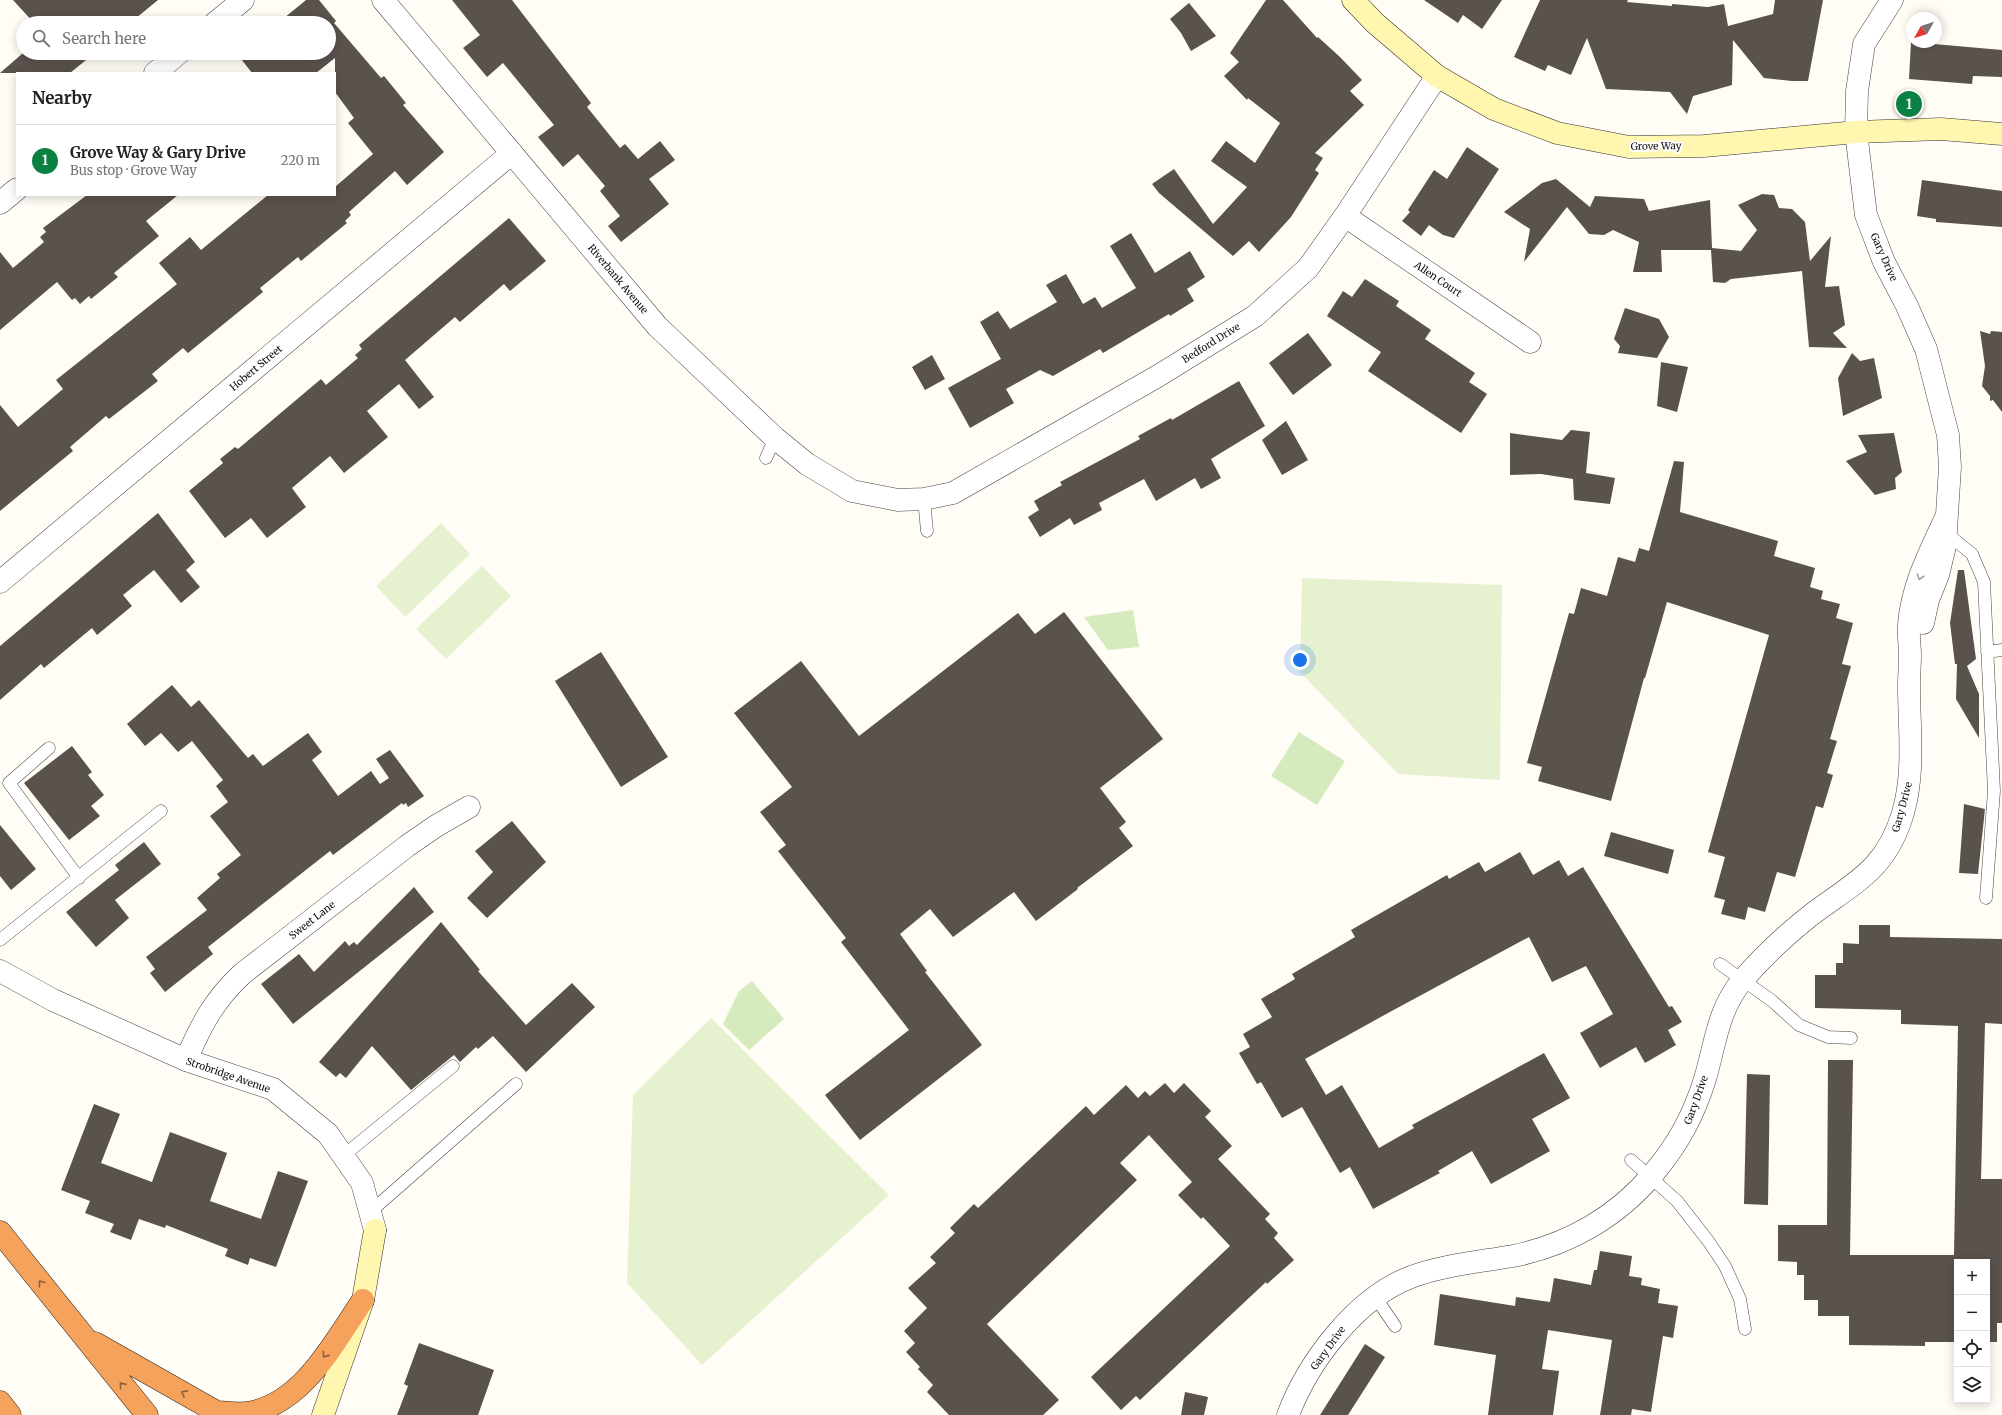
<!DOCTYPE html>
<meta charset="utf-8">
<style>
:root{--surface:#fff;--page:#f6f6f6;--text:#202124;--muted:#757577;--line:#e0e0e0;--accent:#0b8043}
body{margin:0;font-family:Merriweather,serif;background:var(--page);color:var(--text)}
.controls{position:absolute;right:12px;bottom:12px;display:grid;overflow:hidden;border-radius:0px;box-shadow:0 2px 10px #0003}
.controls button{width:36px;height:36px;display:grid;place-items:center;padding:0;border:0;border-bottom:1px solid var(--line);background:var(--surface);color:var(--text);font:20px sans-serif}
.compass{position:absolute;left:1906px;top:12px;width:36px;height:36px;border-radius:50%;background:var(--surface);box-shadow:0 2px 10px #0003;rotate:231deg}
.you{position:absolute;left:1300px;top:660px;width:14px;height:14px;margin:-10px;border:3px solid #fff;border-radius:50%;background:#1a73e8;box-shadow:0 0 0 6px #1a73e833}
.badge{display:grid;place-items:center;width:26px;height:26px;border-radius:50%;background:var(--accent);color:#fff;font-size:13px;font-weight:700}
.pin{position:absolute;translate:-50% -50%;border:2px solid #fff;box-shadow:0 1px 4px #0006}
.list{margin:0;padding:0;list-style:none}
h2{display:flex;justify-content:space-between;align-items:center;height:52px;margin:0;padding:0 16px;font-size:17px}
h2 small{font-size:13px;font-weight:400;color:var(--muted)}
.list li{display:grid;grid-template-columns:26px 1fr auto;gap:12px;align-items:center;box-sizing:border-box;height:72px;padding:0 16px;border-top:1px solid var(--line)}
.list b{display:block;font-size:15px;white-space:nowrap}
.list p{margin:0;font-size:13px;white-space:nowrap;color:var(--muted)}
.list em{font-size:13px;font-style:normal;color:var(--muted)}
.icon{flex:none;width:22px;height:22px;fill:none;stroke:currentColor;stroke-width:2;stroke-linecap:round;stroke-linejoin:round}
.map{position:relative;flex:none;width:2002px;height:1415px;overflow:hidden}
.search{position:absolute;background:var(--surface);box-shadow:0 2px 10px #0003;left:16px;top:16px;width:320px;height:44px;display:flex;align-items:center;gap:10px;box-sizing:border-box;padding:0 14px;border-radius:22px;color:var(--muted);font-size:15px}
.panel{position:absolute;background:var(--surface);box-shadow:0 2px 10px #0003;left:16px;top:72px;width:320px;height:124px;border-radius:0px}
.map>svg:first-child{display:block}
.green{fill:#d5ebbd}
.pitch{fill:#e6f2cf}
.building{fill:#5a524d}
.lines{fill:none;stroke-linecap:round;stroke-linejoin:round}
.service-casing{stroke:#444;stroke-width:13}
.minor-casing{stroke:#444;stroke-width:23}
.tertiary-casing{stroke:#444;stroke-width:23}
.secondary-casing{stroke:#333;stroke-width:23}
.motorway-casing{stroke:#222;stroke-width:23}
.service{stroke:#fff;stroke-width:12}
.minor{stroke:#fff;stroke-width:22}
.tertiary{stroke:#fff;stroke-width:22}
.secondary{stroke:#fff6b0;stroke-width:22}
.motorway{stroke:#f5a25d;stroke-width:22}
.oneway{stroke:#a0a0a0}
.oneway2{stroke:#8e613b}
.labels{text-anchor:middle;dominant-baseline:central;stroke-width:4;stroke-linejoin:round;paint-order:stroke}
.street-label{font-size:10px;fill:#111;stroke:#fff}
</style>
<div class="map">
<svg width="2002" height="1415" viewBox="0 0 2002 1415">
<rect width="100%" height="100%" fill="#fffdf5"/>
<path class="green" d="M 1133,610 L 1139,647 L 1108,650 L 1084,617 Z
M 1299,732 L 1345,761 L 1317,805 L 1271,776 Z
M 752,981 L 784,1019 L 749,1050 L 723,1024 L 739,991 Z"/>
<path class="pitch" d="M 441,523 L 470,554 L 405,617 L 376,586 Z
M 482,566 L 511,596 L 446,659 L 416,629 Z
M 1302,578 L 1502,585 L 1500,780 L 1398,774 L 1300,672 Z
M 711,1018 L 889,1195 L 702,1365 L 627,1283 L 633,1095 Z"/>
<path class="building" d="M 13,0 L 158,0 L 130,23 L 34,23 Z
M 306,0 L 319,0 L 336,21 L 334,23 L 381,78 L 384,76 L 406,103 L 403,105 L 444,152 L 407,185 L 395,171 L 349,212 L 351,215 L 345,221 L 347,223 L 301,261 L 298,257 L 260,288 L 263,292 L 188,353 L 183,348 L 152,374 L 158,381 L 109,419 L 106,416 L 70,447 L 73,451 L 0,511 L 0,405 L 18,427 L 63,389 L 56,380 L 177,284 L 159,263 L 190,237 L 201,250 L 268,195 L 335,195 L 335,187 L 373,154 L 348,123 L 354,118 L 335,92 L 335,58 L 316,73 L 252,73 L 238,55 L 241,53 L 329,53 L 329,23 L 278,23 Z
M 452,0 L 512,0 L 591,103 L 587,107 L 620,148 L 625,144 L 638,159 L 660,141 L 675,160 L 649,179 L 669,204 L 621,242 L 608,226 L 620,216 L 600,191 L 605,186 L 578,154 L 563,167 L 538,137 L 554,125 L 503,63 L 487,77 L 463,48 L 480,35 Z
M 1266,0 L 1283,0 L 1317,38 L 1318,37 L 1340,57 L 1362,80 L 1350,91 L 1364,105 L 1315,153 L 1323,158 L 1315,170 L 1319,173 L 1291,217 L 1259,252 L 1249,241 L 1233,256 L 1159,193 L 1152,184 L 1174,169 L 1213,224 L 1247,187 L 1211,161 L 1226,141 L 1255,163 L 1280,123 L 1248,98 L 1247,100 L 1224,76 L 1239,62 L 1230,53 Z
M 1424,0 L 1502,0 L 1482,29 L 1463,15 L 1458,23 Z
M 1540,0 L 1628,0 L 1627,2 L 1672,6 L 1672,4 L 1708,7 L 1724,4 L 1728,26 L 1773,14 L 1775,0 L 1823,0 L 1808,81 L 1792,81 L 1764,78 L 1733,40 L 1732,85 L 1693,96 L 1687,114 L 1670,92 L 1606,89 L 1587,38 L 1571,75 L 1548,65 L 1545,71 L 1514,57 Z
M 1189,3 L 1216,36 L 1191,51 L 1181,33 L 1170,19 Z
M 23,36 L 23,50 L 16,41 Z
M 1911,42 L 2002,50 L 2002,77 L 1973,76 L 1972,84 L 1909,79 Z
M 23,53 L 88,53 L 91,56 L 70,73 L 0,73 Z
M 1467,147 L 1499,169 L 1454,238 L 1443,235 L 1429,225 L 1421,236 L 1402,221 L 1410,212 L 1408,210 L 1434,170 L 1447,179 Z
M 1556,179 L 1590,207 L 1595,196 L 1644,199 L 1649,211 L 1710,200 L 1712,248 L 1741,251 L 1757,230 L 1738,205 L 1762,194 L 1774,195 L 1779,208 L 1792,209 L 1805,222 L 1810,261 L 1831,236 L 1825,287 L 1839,286 L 1845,325 L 1833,333 L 1847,348 L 1809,347 L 1802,271 L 1731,279 L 1725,283 L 1713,282 L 1711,250 L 1661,250 L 1662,272 L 1633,272 L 1639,242 L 1613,230 L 1604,235 L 1589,234 L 1567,207 L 1524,262 L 1530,229 L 1504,212 L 1542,183 Z
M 1922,180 L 2002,191 L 2002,227 L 1936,222 L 1936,219 L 1917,216 Z
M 87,195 L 178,195 L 146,221 L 159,236 L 114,273 L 118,277 L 91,299 L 89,296 L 80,304 L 75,298 L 72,300 L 57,282 L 0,330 L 0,252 L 13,268 L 44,242 L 40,237 L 46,232 L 43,228 Z
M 509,218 L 546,261 L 510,291 L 504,284 L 460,322 L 455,317 L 405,360 L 434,397 L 419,409 L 399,384 L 367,411 L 388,437 L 344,473 L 330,456 L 292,488 L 306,507 L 267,538 L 251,518 L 225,538 L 189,491 L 223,463 L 220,459 L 235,447 L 238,449 L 321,379 L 326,385 L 358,358 L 355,355 L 362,349 L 359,345 Z
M 1131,233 L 1155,273 L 1190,251 L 1205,277 L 1187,289 L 1194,301 L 1170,316 L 1169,314 L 1103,353 L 1100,349 L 1053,376 L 1040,370 L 1006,389 L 1014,403 L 970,428 L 948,388 L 1001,359 L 980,322 L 998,311 L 1010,329 L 1057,302 L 1046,285 L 1066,274 L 1083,304 L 1095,297 L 1102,308 L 1136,288 L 1110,246 Z
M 1365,279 L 1399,301 L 1396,306 L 1431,330 L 1425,339 L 1475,373 L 1469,382 L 1487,394 L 1461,433 L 1368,371 L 1381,352 L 1327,316 L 1343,291 L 1352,297 Z
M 1625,308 L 1659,319 L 1669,337 L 1657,358 L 1618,353 L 1620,346 L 1614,339 Z
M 1980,331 L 1990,334 L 1991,331 L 2002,332 L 2002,412 L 1993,400 L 1990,401 L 1990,396 L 1982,386 L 1985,366 Z
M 1308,333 L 1332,365 L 1293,395 L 1269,363 Z
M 1852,353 L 1860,361 L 1874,358 L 1882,398 L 1843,416 L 1838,378 Z
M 932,355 L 945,379 L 925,390 L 912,367 Z
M 1661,362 L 1688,367 L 1677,412 L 1657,406 Z
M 1239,381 L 1265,426 L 1211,459 L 1221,478 L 1201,489 L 1195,478 L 1156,501 L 1144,479 L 1099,503 L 1102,510 L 1074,525 L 1070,518 L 1040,537 L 1028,517 L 1039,510 L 1034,501 L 1062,485 L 1060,482 L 1140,439 L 1138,436 L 1171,418 L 1172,420 Z
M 1286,421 L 1308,460 L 1282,475 L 1262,440 Z
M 1571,430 L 1590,432 L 1586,473 L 1615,478 L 1610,504 L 1574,500 L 1573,479 L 1541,474 L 1510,475 L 1510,433 L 1562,440 Z
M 1894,433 L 1902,472 L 1895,478 L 1896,489 L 1875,495 L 1846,461 L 1867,452 L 1858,435 Z
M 1674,461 L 1684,462 L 1680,512 L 1778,541 L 1774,556 L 1815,568 L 1810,587 L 1823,591 L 1821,599 L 1840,604 L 1836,618 L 1853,623 L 1842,664 L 1851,666 L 1830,739 L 1837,741 L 1827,773 L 1833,775 L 1823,808 L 1816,806 L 1795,877 L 1777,872 L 1765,912 L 1748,907 L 1745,920 L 1721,914 L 1725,900 L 1714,897 L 1725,857 L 1708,852 L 1769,635 L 1667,602 L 1645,678 L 1644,678 L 1611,801 L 1538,781 L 1542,767 L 1527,763 L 1569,613 L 1574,614 L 1581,588 L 1607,596 L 1618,557 L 1635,562 L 1639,548 L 1649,551 Z
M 158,513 L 195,562 L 186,570 L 200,587 L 181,603 L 154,570 L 123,595 L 132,606 L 97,635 L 92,628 L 44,668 L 41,664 L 0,700 L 0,646 Z
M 1958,570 L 1964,570 L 1976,659 L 1967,666 L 1979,694 L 1979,738 L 1956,699 L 1957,664 L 1955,664 L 1950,623 Z
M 1064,612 L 1163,739 L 1100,788 L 1126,822 L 1119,828 L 1133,846 L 1077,888 L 1078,889 L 1036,921 L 1014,892 L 953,937 L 930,909 L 900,934 L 927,971 L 925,972 L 982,1045 L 860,1140 L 825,1095 L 909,1030 L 841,942 L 846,938 L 778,851 L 786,845 L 760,812 L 792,787 L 734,713 L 801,661 L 859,736 L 1018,613 L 1035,634 Z
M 601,652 L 668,757 L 621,787 L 555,681 Z
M 172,685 L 191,707 L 199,700 L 248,758 L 253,754 L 263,766 L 308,733 L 322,752 L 312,760 L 338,796 L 371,771 L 380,784 L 389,778 L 376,759 L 390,750 L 424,796 L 408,807 L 406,803 L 403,805 L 402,803 L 333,855 L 330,851 L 208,947 L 213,954 L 165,992 L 150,973 L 155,969 L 146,957 L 207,910 L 197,898 L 220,878 L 217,874 L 241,855 L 210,816 L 228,802 L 216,786 L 223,780 L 192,741 L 178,752 L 161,733 L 145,746 L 127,724 Z
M 72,746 L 92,772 L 88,775 L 104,795 L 91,806 L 100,816 L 69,840 L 24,783 Z
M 1964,804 L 1985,809 L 1978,874 L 1959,873 Z
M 512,821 L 546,862 L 487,918 L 467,898 L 493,872 L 475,851 Z
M 0,825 L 36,869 L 11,890 L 0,876 Z
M 1611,832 L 1674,850 L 1668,874 L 1604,856 Z
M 144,842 L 161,864 L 115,900 L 129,918 L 96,947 L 66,912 L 119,870 L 115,865 Z
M 1520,852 L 1533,875 L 1559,860 L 1568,876 L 1583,867 L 1669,1007 L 1672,1006 L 1682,1022 L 1668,1030 L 1676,1045 L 1645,1063 L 1636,1047 L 1600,1068 L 1580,1033 L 1613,1014 L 1586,966 L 1552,982 L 1529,937 L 1388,1013 L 1305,1059 L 1326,1095 L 1342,1085 L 1379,1148 L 1414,1128 L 1412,1125 L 1544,1053 L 1570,1098 L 1532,1119 L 1550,1151 L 1491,1184 L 1472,1151 L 1438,1171 L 1440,1173 L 1373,1209 L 1350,1167 L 1340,1173 L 1302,1107 L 1282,1118 L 1261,1082 L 1257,1084 L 1239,1053 L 1250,1047 L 1243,1034 L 1272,1017 L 1261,999 L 1295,979 L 1292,974 L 1355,937 L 1351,930 L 1447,875 L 1449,879 L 1479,862 L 1485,872 Z
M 414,887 L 434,912 L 293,1024 L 261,984 L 299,954 L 314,972 L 345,941 L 349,946 L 354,942 L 357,945 Z
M 441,922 L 480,970 L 478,971 L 526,1025 L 572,983 L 595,1007 L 526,1072 L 493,1036 L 478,1049 L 476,1047 L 460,1062 L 454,1055 L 411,1090 L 372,1046 L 346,1078 L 340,1073 L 336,1077 L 319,1062 Z
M 1859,925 L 1890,925 L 1890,937 L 2002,939 L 2002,1024 L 1985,1023 L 1981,1179 L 2002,1179 L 2002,1323 L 1997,1323 L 1997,1342 L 1987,1342 L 1987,1262 L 1957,1262 L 1957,1342 L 1925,1342 L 1925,1346 L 1849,1345 L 1849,1316 L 1818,1316 L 1818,1300 L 1804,1300 L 1804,1275 L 1797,1275 L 1797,1262 L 1778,1261 L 1778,1225 L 1827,1225 L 1828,1060 L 1853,1060 L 1850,1255 L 1954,1255 L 1958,1026 L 1901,1024 L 1901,1010 L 1815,1008 L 1815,975 L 1836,975 L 1836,963 L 1843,963 L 1843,943 L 1859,944 Z
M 1747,1074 L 1770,1075 L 1768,1205 L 1744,1204 Z
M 1165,1083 L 1174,1093 L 1184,1083 L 1211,1111 L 1205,1117 L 1232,1146 L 1218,1159 L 1270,1214 L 1265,1219 L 1278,1233 L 1274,1238 L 1294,1260 L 1267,1284 L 1266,1282 L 1140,1400 L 1136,1396 L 1121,1410 L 1091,1377 L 1230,1246 L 1203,1217 L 1201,1219 L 1178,1195 L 1192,1182 L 1149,1135 L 1120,1163 L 1137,1180 L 987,1324 L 1059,1400 L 1043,1415 L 949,1415 L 927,1392 L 933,1385 L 918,1369 L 920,1367 L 906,1352 L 915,1343 L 904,1331 L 927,1308 L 908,1288 L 936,1263 L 930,1257 L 955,1233 L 950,1228 L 974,1204 L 978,1208 L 1086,1106 L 1094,1115 L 1126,1085 L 1138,1098 L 1145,1091 L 1150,1096 Z
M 94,1104 L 120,1114 L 101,1163 L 152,1182 L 170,1132 L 227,1153 L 210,1201 L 261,1219 L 278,1171 L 308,1181 L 276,1267 L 250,1258 L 248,1265 L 225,1256 L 228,1249 L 166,1225 L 165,1228 L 139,1219 L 131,1240 L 110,1232 L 114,1224 L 85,1213 L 90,1201 L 61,1190 Z
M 1600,1251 L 1632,1256 L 1629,1276 L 1642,1278 L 1641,1285 L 1660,1289 L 1658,1303 L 1678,1306 L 1673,1338 L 1663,1336 L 1651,1412 L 1632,1409 L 1631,1415 L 1600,1415 L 1612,1340 L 1548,1330 L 1542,1369 L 1559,1371 L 1553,1415 L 1488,1415 L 1496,1355 L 1434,1345 L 1440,1294 L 1515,1306 L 1516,1297 L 1550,1302 L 1554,1278 L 1591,1285 L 1594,1270 L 1597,1270 Z
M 419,1343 L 494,1370 L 478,1415 L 397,1415 L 408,1386 L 404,1384 Z
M 1365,1344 L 1385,1357 L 1348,1415 L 1320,1415 Z
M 1185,1392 L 1208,1397 L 1204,1415 L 1181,1415 Z"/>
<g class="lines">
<defs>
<path id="service" d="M 766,458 L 775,438
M 924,499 L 927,531
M 1946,533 L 1972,554 L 1984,582 L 1994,791 L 1986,898
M 1987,652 L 2002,650
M 49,748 L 9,783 L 79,878
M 0,940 L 161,811
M 1720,964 L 1771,1000 L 1799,1025 L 1828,1037 L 1851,1038
M 343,1156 L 453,1066
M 1631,1160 L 1677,1201 L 1709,1242 L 1725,1266 L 1740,1299 L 1745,1329
M 370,1212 L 516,1084
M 1376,1298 L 1395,1326"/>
<path id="minor" d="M 383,0 L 657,326 L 775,438 L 807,464 L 852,491 L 898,500 L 924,499 L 953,493 L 1158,376 L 1255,316 L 1308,268 L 1345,216 L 1437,76
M 1892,0 L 1864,44 L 1857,91 L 1856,132 L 1866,215 L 1884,262 L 1907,306 L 1926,349 L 1948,435 L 1950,467 L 1945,546 L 1938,575 L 1928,600 L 1923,623
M 215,23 L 243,0
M 155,73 L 179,53
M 0,203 L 17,189
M 1345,216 L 1530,342
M 0,582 L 512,153
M 186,1060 C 201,1025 214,1000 242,974 L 407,846 L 436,826 L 469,807
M 1288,1415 C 1308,1362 1356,1298 1411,1277 C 1443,1265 1479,1262 1513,1256 C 1568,1245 1617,1217 1653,1174 C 1678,1144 1693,1117 1705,1079 C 1715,1045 1718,1010 1741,982 C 1762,957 1786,935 1811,915 C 1855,882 1886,870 1903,813 C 1915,771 1909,729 1909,686 C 1909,675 1910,665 1910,655 C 1910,645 1908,634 1909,624 C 1912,585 1931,550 1947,515"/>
<path id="tertiary" d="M 0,971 L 53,1000 L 186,1060 L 273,1089 L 328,1134 L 362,1183 L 375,1230"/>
<path id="secondary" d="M 1353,0 L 1375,23 L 1437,76 L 1494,109 L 1557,133 L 1629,147 L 1704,146 L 1856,132 L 1941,129 L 2002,134
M 323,1415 L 363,1300 L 375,1230"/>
<path id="motorway" d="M 0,1232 L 147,1415
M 95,1343 L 222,1415
M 0,1402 L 10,1415
M 218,1412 C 227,1412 237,1414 246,1413 C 302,1406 334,1342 363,1300"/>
</defs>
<use href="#service" class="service-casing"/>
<use href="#minor" class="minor-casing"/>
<use href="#tertiary" class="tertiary-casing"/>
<use href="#secondary" class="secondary-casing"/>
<use href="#motorway" class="motorway-casing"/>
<use href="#service" class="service"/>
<use href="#minor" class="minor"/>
<use href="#tertiary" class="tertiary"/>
<use href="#secondary" class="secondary"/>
<use href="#motorway" class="motorway"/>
</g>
<defs><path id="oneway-chevron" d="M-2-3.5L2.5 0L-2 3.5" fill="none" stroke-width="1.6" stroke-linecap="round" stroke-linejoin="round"/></defs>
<use class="oneway" href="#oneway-chevron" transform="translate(1920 577) rotate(109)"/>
<g class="oneway2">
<use href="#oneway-chevron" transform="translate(41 1283) rotate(-128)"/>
<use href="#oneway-chevron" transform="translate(325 1355) rotate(125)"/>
<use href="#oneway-chevron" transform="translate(122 1385) rotate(-129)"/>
<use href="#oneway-chevron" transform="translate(184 1393) rotate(-151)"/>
</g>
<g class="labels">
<g class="street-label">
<text transform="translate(1656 146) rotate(-1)">Grove Way</text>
<text transform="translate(1884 257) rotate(66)">Gary Drive</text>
<text transform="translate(618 279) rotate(50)">Riverbank Avenue</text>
<text transform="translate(1438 279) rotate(34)">Allen Court</text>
<text transform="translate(1211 343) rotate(-32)">Bedford Drive</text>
<text transform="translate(256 368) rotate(-40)">Hobert Street</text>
<text transform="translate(1902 807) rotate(-75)">Gary Drive</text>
<text transform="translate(312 920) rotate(-38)">Sweet Lane</text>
<text transform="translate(228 1075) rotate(19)">Strobridge Avenue</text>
<text transform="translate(1696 1100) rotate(-70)">Gary Drive</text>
<text transform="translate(1328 1348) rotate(-54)">Gary Drive</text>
</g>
</g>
</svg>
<div class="controls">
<button>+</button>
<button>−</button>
<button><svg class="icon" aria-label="locate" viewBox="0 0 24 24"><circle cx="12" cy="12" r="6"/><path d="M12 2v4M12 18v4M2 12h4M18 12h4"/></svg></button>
<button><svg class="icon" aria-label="layers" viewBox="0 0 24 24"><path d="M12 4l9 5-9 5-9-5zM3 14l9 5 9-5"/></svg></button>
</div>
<svg class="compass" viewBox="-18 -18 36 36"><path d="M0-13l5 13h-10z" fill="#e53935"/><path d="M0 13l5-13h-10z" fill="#757577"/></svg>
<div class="you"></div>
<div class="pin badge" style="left:1909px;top:104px">1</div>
<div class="search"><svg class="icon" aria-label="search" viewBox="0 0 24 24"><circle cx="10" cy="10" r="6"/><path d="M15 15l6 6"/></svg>Search here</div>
<section class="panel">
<h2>Nearby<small></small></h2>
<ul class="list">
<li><span class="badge">1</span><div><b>Grove Way &amp; Gary Drive</b><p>Bus stop · Grove Way</p></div><em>220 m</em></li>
</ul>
</section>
</div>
